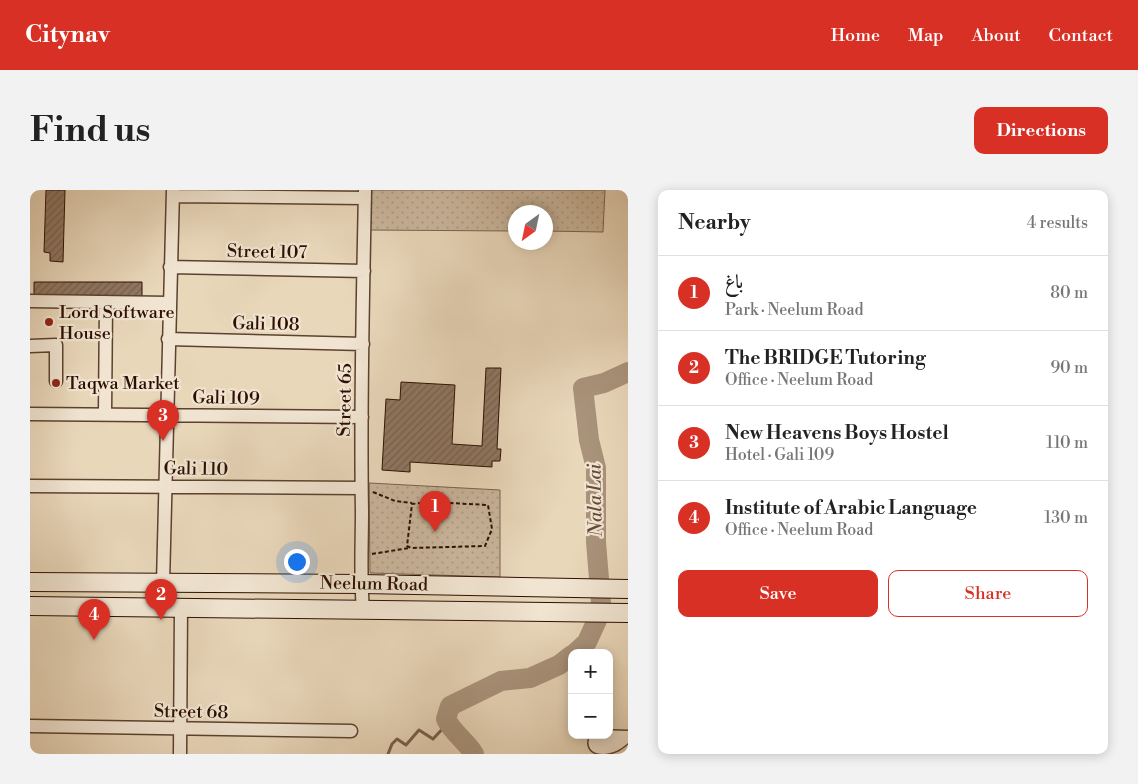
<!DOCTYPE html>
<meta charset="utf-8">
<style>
:root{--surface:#fff;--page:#f2f2f2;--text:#222;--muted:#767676;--line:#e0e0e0;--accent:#d93025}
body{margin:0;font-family:"Libre Bodoni",Amiri,serif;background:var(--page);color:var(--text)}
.controls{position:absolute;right:15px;bottom:15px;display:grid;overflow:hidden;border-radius:10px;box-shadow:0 2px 12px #0003}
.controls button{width:45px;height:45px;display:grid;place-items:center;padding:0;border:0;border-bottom:1px solid var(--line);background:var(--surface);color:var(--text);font:25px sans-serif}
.compass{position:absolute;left:478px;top:15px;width:45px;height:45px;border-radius:50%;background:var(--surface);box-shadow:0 2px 12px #0003;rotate:213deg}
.you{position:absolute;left:266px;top:371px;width:18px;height:18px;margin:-12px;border:4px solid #fff;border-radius:50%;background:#1a73e8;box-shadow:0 0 0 8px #1a73e833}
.badge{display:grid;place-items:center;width:32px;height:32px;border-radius:50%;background:var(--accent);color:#fff;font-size:16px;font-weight:700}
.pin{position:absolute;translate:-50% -41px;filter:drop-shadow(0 1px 2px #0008)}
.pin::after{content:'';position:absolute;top:26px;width:18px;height:15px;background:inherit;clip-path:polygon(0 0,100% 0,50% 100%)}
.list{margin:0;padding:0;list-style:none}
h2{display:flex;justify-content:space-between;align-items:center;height:65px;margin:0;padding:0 20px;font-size:21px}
h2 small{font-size:16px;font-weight:400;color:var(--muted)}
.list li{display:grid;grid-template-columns:32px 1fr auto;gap:15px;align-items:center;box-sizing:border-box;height:75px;padding:0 20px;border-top:1px solid var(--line)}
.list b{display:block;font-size:19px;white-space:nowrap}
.list p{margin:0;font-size:16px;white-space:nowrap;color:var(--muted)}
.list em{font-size:16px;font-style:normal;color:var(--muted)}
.actions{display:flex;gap:10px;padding:15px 20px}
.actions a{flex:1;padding:11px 0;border:1px solid var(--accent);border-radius:10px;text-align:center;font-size:18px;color:var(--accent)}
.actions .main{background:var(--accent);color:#fff}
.map{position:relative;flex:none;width:598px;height:564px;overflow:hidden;border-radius:10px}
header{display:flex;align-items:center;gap:30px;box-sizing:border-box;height:70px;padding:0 25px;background:var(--accent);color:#fff}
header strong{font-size:24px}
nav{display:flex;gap:28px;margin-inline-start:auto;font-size:18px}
.intro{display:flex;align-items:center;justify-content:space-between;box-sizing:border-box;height:120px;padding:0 30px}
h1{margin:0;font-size:35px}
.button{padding:12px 22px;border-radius:10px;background:var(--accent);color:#fff;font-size:18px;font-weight:700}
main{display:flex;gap:30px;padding:0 30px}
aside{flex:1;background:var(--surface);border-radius:10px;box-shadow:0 2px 12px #0003}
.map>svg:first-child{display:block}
.park{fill:url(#park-dots);stroke:#7b624e}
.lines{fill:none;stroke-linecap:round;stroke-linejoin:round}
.stream{stroke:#775e4b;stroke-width:3}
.river{stroke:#a9937b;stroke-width:20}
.building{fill:url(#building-hatch);stroke:#2d0f02}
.street-casing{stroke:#5c4130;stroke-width:15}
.secondary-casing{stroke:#2d0f02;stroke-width:20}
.path{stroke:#2d0f02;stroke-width:2;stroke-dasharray:4 2.5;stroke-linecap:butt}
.street{stroke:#f1e5d2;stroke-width:12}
.secondary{stroke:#f1e5d2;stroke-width:18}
.poi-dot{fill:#8f2418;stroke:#f1e5d2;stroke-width:2}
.labels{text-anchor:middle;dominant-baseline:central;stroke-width:4.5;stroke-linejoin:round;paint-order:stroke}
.street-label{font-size:18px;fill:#2d0f02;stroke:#f1e5d2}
.poi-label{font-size:18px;fill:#2d0f02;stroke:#f1e5d2;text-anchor:start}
.water-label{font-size:19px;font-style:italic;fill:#654a38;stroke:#f1e5d2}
</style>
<header>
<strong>Citynav</strong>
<nav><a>Home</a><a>Map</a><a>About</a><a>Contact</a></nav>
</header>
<div class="intro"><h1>Find us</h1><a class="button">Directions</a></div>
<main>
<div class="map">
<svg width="598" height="564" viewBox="0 0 598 564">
<defs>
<pattern id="park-dots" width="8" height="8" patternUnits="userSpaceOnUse" patternTransform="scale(1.25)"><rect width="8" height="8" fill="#c9b59b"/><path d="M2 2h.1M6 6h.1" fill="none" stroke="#ad9a84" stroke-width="1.8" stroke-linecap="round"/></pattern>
<pattern id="building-hatch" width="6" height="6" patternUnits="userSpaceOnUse" patternTransform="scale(1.25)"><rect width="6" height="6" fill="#8f7762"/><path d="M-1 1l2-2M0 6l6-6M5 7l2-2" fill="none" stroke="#75604f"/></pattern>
</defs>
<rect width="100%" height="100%" fill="#e9d7ba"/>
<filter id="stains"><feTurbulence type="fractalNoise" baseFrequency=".004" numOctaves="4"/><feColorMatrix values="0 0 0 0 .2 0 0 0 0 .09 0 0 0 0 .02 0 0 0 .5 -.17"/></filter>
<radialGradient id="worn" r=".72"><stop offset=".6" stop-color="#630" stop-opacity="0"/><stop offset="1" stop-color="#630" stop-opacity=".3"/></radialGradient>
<path class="park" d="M 338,0 L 575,0 L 573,42 L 516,41 L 516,22 L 486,22 L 485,41 L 338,40 Z
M 339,293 L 470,300 L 470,387 L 340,383 Z"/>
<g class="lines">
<path class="stream" d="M 358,564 L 362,554 L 367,549 L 376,555 L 389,540 L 403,549 L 418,533"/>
<path class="river" d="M 545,463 L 557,452 L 567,430 L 571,413 L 566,352 L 566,278 L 559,250 L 553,198 L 574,193 L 598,182
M 444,564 C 436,551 422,542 416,529 L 420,516 L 471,491 L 500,488 L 529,475 L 542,465"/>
</g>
<path class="building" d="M 16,0 L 35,0 L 33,72 L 20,71 L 20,63 L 14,62 Z
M 4,92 L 112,92 L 112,107 L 4,107 Z
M 456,178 L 471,178 L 467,259 L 471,259 L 470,271 L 462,271 L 462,277 L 380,272 L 380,282 L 352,280 L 356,209 L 370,210 L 371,192 L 425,195 L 422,254 L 452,256 Z"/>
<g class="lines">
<defs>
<path id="street" d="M 143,6 L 335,8
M 140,77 L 334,81
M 0,111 L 139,113
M 138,149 L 333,154
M 0,156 L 26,155 L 26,191
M 0,224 L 332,227
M 75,224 L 76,112
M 0,296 L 331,298
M 133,393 L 143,0
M 333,420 C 330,387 332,354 332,321 C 330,214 333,107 335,0
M 0,536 L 321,541
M 596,547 C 592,550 589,553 585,555 C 576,559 558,561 567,546 L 598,547
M 150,564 L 151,417"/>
<path id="secondary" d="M 0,392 L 331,394 L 598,399
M 0,416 L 598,423"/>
</defs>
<use href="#street" class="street-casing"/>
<use href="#secondary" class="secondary-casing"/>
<path class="path" d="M 343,302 L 365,311 L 382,313
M 400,312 L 458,315 L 462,339 L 455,356 L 381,358 L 377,356 L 382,314 Z
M 342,364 L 379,358"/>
<use href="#street" class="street"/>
<use href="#secondary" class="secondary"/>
</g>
<g class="poi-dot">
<circle cx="19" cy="132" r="5"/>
<circle cx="26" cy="193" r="5"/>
</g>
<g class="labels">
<g class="street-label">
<text transform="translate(237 62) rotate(1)">Street 107</text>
<text transform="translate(236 134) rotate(1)">Gali 108</text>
<text transform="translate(196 208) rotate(1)">Gali 109</text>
<text transform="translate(315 210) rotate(-89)">Street 65</text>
<text transform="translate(166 279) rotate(1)">Gali 110</text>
<text transform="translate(344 394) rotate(1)">Neelum Road</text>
<text transform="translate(161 522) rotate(1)">Street 68</text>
</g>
<g class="poi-label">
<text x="29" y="122">Lord Software<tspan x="29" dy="21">House</tspan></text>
<text x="36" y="193">Taqwa Market</text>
</g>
<g class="water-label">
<text transform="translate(565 310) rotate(-91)">Nala Lai</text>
</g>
</g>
<rect width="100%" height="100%" filter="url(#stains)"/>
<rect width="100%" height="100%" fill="url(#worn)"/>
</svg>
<div class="controls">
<button>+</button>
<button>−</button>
</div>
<svg class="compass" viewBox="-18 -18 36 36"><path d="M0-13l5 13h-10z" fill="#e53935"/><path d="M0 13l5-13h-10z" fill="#767676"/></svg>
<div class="you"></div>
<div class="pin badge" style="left:405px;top:342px">1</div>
<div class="pin badge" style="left:131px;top:430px">2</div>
<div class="pin badge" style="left:133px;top:251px">3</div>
<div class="pin badge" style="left:64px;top:450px">4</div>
</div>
<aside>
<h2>Nearby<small>4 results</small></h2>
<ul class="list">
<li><span class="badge">1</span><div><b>باغ</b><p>Park · Neelum Road</p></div><em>80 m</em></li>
<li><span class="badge">2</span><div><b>The BRIDGE Tutoring</b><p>Office · Neelum Road</p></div><em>90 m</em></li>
<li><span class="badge">3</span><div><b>New Heavens Boys Hostel</b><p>Hotel · Gali 109</p></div><em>110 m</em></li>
<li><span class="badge">4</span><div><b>Institute of Arabic Language</b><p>Office · Neelum Road</p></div><em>130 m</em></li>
</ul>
<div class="actions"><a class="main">Save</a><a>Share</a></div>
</aside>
</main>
